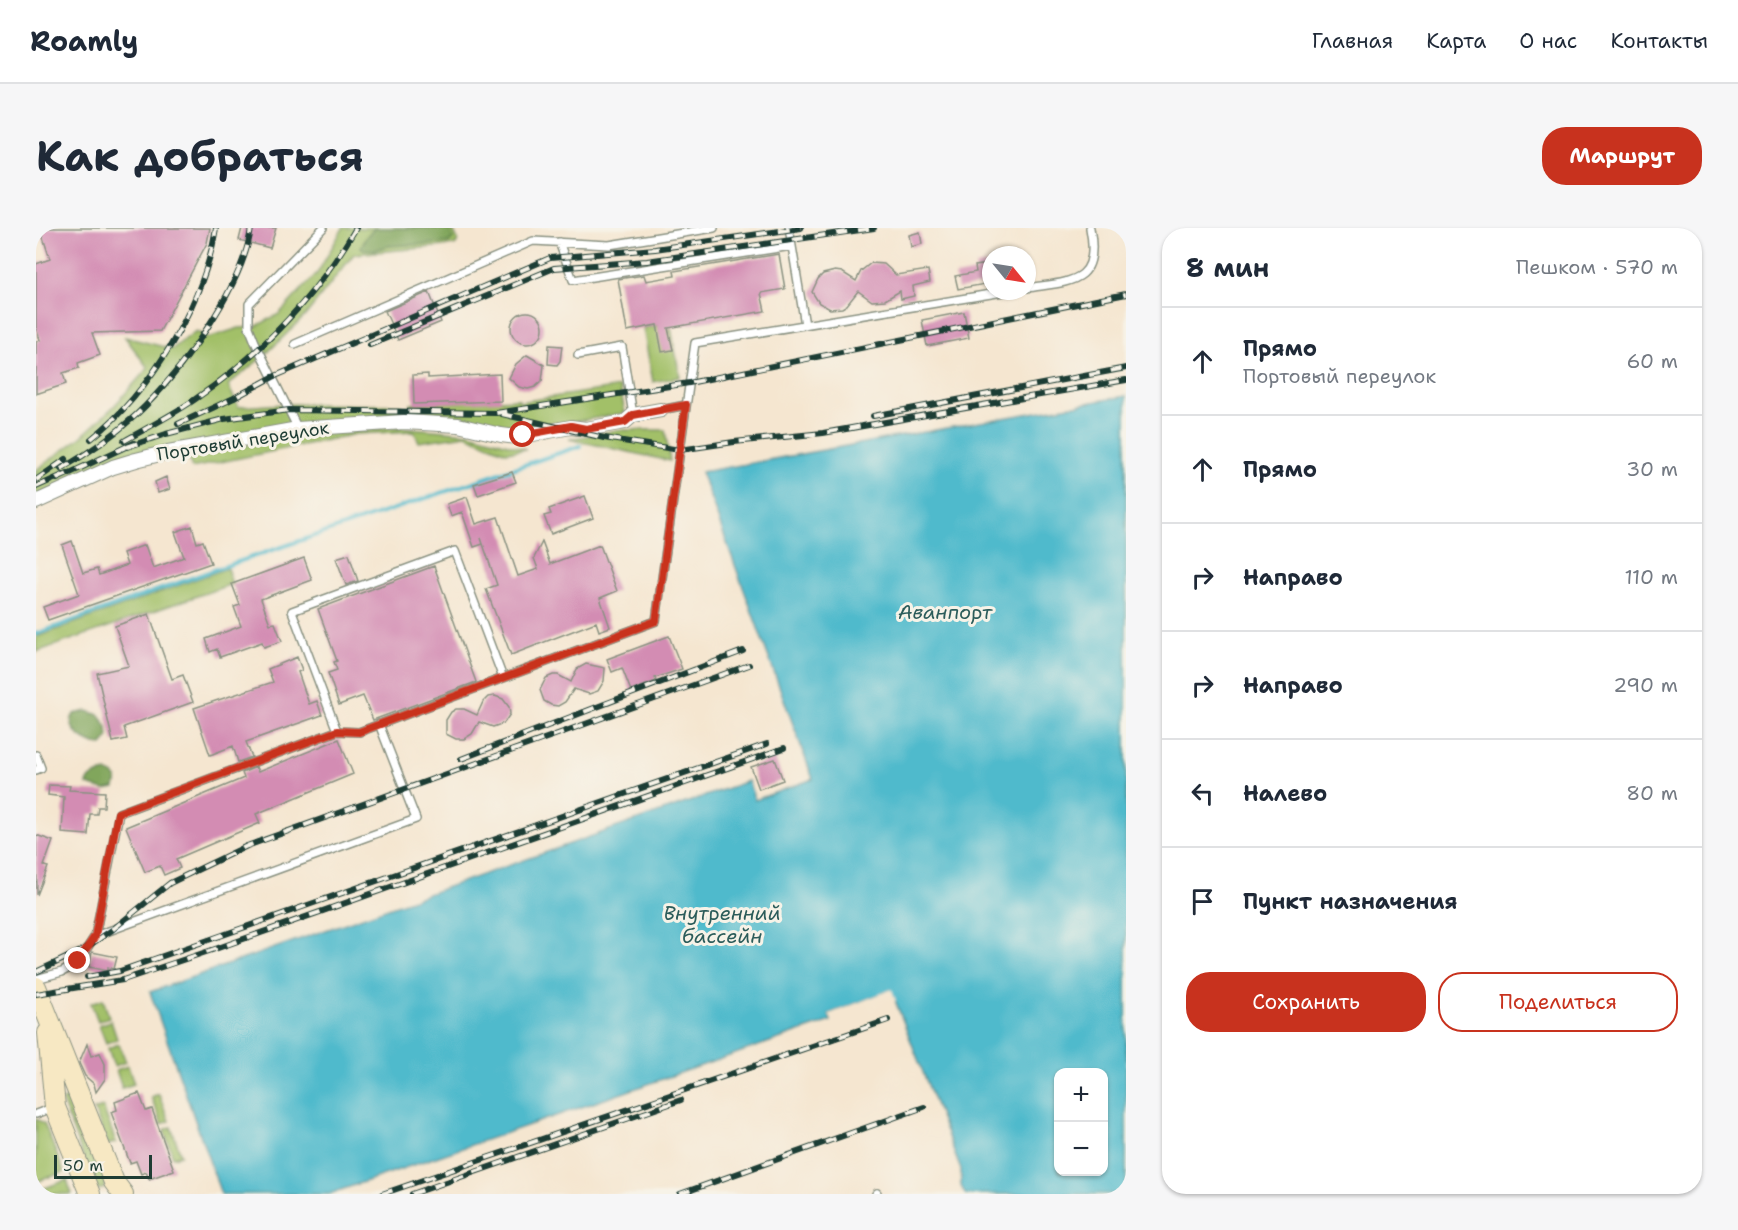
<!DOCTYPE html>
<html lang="ru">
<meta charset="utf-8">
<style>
:root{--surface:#fff;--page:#f6f6f7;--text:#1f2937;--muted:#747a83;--line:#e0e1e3;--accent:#c8321e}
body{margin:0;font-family:"Shantell Sans",sans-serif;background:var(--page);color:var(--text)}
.controls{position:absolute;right:18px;bottom:18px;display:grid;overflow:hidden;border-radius:12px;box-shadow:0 2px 4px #0004}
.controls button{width:54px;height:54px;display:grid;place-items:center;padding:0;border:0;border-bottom:2px solid var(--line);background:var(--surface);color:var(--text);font:30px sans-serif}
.compass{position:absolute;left:946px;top:18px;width:54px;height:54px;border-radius:50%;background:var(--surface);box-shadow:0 2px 4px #0004;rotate:120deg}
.scale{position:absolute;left:18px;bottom:15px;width:98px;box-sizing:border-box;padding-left:6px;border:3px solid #1f3d34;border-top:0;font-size:16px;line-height:21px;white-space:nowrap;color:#1f3d34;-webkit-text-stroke:4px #f7f3e8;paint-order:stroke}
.stop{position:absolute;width:18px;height:18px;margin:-14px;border:4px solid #c8321e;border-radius:50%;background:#fff}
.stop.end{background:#c8321e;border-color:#fff;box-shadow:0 2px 6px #0008}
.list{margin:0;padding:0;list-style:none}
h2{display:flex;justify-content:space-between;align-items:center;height:78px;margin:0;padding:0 24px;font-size:26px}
h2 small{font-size:20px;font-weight:400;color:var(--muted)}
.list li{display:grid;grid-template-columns:39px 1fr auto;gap:18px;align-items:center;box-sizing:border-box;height:108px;padding:0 24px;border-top:2px solid var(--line)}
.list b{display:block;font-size:22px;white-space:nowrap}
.list p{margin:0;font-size:20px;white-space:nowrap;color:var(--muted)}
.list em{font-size:20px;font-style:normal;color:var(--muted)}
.actions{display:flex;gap:12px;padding:18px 24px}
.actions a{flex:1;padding:14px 0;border:2px solid var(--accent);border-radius:24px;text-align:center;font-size:21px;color:var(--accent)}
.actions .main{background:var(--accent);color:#fff}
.icon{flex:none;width:33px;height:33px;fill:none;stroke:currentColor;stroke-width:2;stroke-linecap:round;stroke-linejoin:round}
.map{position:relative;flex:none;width:1090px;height:966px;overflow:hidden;border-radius:24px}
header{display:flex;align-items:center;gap:36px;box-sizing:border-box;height:84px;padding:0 30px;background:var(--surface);border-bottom:2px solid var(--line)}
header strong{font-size:28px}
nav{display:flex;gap:33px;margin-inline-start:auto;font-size:21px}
.intro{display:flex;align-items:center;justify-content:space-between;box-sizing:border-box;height:144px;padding:0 36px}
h1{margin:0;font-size:42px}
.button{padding:15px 27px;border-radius:24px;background:var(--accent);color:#fff;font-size:21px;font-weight:700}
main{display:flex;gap:36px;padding:0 36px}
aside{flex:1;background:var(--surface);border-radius:24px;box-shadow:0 2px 4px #0004}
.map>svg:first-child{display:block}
.green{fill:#a2c067;stroke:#607e4e;stroke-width:1.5}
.forest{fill:#81a65c;stroke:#507248;stroke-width:1.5}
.water{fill:#4fbacc;stroke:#377c80;stroke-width:1.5;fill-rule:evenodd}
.pier{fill:#f5e6d0}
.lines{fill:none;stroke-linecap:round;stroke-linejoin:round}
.stream{stroke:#4fbacc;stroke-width:4}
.building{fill:#d38cb3}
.lane-casing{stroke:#8a9282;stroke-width:10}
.street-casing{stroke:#8a9282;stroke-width:16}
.secondary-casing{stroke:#8a9282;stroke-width:22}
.lane{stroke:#fff;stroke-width:7}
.street{stroke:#fff;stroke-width:14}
.secondary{stroke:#f7e8c3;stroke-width:20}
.rail-casing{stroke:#1f3d34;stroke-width:6}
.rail{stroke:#f7f3e8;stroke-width:4;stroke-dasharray:11;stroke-linecap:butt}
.route{stroke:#c8321e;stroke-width:8}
.labels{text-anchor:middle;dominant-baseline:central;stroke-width:6;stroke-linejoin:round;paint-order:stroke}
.street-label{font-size:18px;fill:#1f3d34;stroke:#f7f3e8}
.water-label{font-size:20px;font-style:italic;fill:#2b5c5a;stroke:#f7f3e8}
</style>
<header>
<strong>Roamly</strong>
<nav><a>Главная</a><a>Карта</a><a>О нас</a><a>Контакты</a></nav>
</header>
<div class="intro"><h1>Как добраться</h1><a class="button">Маршрут</a></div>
<main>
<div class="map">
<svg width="1090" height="966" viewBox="0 0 1090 966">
<rect width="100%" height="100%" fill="#f7f3e8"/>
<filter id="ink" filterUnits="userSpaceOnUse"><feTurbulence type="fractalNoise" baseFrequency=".0167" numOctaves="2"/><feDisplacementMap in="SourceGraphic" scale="12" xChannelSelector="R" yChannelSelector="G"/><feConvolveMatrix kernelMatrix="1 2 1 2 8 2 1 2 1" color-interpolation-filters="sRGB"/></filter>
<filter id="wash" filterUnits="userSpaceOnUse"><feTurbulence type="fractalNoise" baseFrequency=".008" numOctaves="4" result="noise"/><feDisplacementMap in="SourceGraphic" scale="24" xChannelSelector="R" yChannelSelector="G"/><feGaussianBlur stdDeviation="1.35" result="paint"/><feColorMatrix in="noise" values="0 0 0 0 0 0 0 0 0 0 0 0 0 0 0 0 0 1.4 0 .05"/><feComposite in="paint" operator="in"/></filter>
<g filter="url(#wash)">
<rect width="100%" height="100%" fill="#f5e6d0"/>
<path class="green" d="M 307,0 L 415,0 L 422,11 L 420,17 L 318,26 L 269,88 L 229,127 L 192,157 L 202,179 L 250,176 L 364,177 L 365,188 L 88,230 L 0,268 L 0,242 L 45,209 L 78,178 L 112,140 L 89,109 L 136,121 L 160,103 L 172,110 L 203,100 L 219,99 L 243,86 L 282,44 Z
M 634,95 L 644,149 L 617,154 L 607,100 Z
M 584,159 L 589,185 L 486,203 L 429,189 L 376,188 L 375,176 L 483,171 L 483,174 Z
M 363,199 L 433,205 L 490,221 L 470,224 L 430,207 L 383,214 L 378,203 L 320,206 L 156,240 L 152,228 L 269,207 Z
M 583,202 L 629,202 L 634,233 L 533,211 Z
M 191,340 L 196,356 L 0,424 L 0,409 Z
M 67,771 L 73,789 L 62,793 L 55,775 Z
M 75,793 L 81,811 L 70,815 L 63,797 Z
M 83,816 L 90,834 L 78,838 L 72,820 Z
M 92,838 L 98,856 L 86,860 L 80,842 Z
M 123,866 L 133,893 L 126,896 L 115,869 Z
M 33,869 L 37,870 L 71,956 L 67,961 L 59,961 L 26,873 Z
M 67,879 L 80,914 L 72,917 L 58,882 Z
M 0,891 L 8,895 L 28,944 L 0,954 Z
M 135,899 L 145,927 L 137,929 L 128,902 Z
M 31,952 L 36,966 L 0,966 L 0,963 Z"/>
<path class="forest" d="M 339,0 L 412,0 L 417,10 L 413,14 L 408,15 L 353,18 L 339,22 L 327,21 L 325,19 L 331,8 Z
M 51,483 L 64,487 L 71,499 L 72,510 L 66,517 C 51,517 28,501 38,486 Z
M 71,544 L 77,546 L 81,551 L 79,560 L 68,562 L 51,557 C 52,547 62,546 71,544 Z"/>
<path class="water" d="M 1090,168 L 1090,966 L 929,966 L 925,958 L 925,942 L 855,762 L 793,786 L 795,793 L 293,966 L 185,966 L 114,764 L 712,553 L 719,572 L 777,551 L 665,244 ZM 1023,844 L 1068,844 L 1068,944 L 1023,944 Z"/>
<path class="pier" d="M 856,761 L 860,773 L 857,774 L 854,765 L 797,788 L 798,793 L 797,795 L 793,786 Z"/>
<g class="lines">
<path class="stream" d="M 0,406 L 181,341 L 544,218"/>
</g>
<g id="blocks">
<path class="building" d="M 4,0 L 174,0 L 171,15 L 124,103 L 56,105 L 64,127 L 42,135 L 43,140 L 27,145 L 30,156 L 0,166 L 0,114 L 4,112 L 0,99 L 0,36 L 14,31 Z
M 206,0 L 240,0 L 234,20 L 203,12 Z
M 884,4 L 886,16 L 875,19 L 873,7 Z
M 743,26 L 749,61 L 725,65 L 729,83 L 632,100 L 637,122 L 626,124 L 621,97 L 591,103 L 582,51 L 608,47 L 610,53 L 639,48 L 638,43 Z
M 835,35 L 848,36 L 860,47 L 892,42 L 894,54 L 877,58 L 878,68 L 865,71 L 864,63 L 849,72 L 836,73 L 822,63 L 811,77 L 806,80 L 794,81 L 783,75 L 776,64 L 782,51 L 787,46 L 799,43 L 806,44 L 820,53 L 825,43 Z
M 952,36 L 955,55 L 922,61 L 919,48 L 940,44 L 939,38 Z
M 393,64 L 405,94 L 362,112 L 349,83 Z
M 928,84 L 933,110 L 891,118 L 886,92 Z
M475 100a16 16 0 1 1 32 0a16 16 0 1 1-32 0Z
M 513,117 L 526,118 L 524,133 L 521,137 L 512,136 Z
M 491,127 L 508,137 L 506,153 L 499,159 L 492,161 L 483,159 L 473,150 L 480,136 Z
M 392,146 L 392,150 L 464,146 L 465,173 L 378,176 L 377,147 Z
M 476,244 L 480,254 L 442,267 L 438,256 Z
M 130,249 L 134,261 L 122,265 L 119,254 Z
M 549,268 L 557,290 L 515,306 L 508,288 L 515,286 L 513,281 Z
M 431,269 L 440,296 L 462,289 L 482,348 L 502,341 L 498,330 L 506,314 L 514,336 L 564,317 L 581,363 L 564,370 L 574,399 L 563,403 L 560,394 L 475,427 L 450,361 L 461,357 L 445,310 L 447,316 L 438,319 L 426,284 L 415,288 L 411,276 Z
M 156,298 L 161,315 L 167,313 L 175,335 L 12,392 L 7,379 L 43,366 L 26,317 L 36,313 L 47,345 L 61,341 L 63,347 L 91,337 L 87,325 L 109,317 L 117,340 L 148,329 L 139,304 Z
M 313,326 L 322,353 L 310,357 L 300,330 Z
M 268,330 L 276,352 L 225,371 L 234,396 L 239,395 L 246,413 L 228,419 L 226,414 L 184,429 L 181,421 L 174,424 L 170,411 L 205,398 L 198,379 L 204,377 L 196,356 Z
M 398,338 L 440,454 L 337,492 L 327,468 L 303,477 L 292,445 L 301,442 L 298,434 L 301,433 L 282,381 Z
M 113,386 L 136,451 L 147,447 L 157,474 L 88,499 L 91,511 L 77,514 L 61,445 L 93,438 L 79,398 Z
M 633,408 L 646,441 L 619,450 L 620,453 L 595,463 L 586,440 L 576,444 L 571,431 Z
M 261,429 L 266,442 L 262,444 L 273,476 L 281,473 L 286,487 L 210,514 L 216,529 L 202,534 L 197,518 L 174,527 L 158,480 L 237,454 L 232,441 Z
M 550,436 L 569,440 L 568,453 L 562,463 L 553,466 L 538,461 L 529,474 L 522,478 L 515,477 L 508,473 L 504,462 L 510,450 L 517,447 L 522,447 L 535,454 L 541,441 Z
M 459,468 L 467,471 L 473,479 L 474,486 L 468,495 L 457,499 L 443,494 L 436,506 L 428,511 L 420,511 L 410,506 L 410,492 L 415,484 L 420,481 L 428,481 L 441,487 L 447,474 L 452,469 Z
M 303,511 L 317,546 L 220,586 L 224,595 L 140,631 L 144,640 L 128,647 L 124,638 L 109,644 L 90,599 L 208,550 L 206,545 L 220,539 L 222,544 Z
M 739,531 L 747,552 L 723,561 L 715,539 Z
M 13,557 L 34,558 L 33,562 L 69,564 L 68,579 L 62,579 L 61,586 L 54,586 L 52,607 L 26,605 L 28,569 L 12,567 Z
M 0,607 L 17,613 L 8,638 L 12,639 L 1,667 Z
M 56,724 L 81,729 L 78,741 L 72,739 L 72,743 L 53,739 Z
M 51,816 L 55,828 L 64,825 L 69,836 L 69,851 L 60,864 L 58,856 L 49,848 L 43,835 Z
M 103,865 L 110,883 L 116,881 L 138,942 L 113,951 L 110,944 L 105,946 L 100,933 L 94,935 L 75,884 L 81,882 L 79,874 Z"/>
</g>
</g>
<g filter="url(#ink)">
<use href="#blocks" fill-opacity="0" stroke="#8a9282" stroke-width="1.5"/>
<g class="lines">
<defs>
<path id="lane" d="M 753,0 L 769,97
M 523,14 L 537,52 L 756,18
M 991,60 C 1035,53 1065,56 1054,0
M 259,116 L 497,13 L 573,17 L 678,0
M 542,127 L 586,119 L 597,187
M 625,182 L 650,177
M 262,201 L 219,114 L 213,99 L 213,76 L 287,0
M 301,503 L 256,383 L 419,323 L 467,450
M 0,527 L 5,540 L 0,542
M 59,708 L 380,591 L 343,496
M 0,751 L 26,744 L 37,738 L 44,731 L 59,708 L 83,585 L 301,503 L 323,504 L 620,393 L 659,115 L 973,63
M 0,886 L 16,880
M 840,966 L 841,965"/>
<path id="street" d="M 0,274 L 77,239 L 100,232 L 132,224 L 262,201 L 368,194 L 422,197 L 465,207 L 481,209 L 535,199 L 550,201 L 589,194 L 597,187 L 625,182"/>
<path id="secondary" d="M 0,759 L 78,954 L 87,966
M 12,805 L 19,879 L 54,966"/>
</defs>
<use href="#lane" class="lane-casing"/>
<use href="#street" class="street-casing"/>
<use href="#secondary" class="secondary-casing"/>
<use href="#lane" class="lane"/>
<use href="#street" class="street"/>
<use href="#secondary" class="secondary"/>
<defs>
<path id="rail" d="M 334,117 L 518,40 L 611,33 L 838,0
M 466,186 L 568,210 L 644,222 L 698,214 L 787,205 L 1090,152
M 837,188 L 1090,140
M 142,196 L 198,170 L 237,149 L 514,30 L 619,21 L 765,0
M 55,211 C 115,164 168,75 180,0
M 88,213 C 111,200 136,187 158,172 C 224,127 280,68 320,0
M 91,219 L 130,206 L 188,191 L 253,182 L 460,185 L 653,155 L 1090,66
M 25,241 C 51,226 78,207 100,187 C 143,147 208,58 215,0
M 21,251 L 98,215
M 0,252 L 30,231
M 0,259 L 27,247
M 425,531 L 707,423
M 0,744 L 45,723 L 76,702 L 134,655 L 211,618 L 713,437
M 51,749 L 84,743 L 731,516
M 0,766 L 87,752 L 182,720 L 748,520
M 346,966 L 852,792
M 376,966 L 645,872
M 644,966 L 888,879"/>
</defs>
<use href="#rail" class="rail-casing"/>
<use href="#rail" class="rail"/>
</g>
</g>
<g class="lines" filter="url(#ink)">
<path class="route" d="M 42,733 L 59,708 L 82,585 L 301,503 L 323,504 L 620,393 L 650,177 L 597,187 L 589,194 L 550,201 L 535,198 L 487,207"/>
</g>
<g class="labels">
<g class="street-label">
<text transform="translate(207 213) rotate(-9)">Портовый переулок</text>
</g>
<g class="water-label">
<text x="909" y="384">Аванпорт</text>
<text x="686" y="685">Внутренний<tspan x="686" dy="23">бассейн</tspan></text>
</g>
</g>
</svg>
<div class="controls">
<button>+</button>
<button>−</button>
</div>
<svg class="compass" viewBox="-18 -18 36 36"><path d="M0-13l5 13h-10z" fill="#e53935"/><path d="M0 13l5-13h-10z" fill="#747a83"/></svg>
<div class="scale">50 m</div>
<div class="stop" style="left:487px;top:207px"></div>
<div class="stop end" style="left:42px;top:733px"></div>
</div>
<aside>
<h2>8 мин<small>Пешком · 570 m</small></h2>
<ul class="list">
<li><svg class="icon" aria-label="ahead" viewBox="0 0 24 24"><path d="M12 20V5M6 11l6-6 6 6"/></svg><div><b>Прямо</b><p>Портовый переулок</p></div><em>60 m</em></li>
<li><svg class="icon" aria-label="ahead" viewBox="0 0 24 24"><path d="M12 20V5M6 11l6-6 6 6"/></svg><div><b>Прямо</b></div><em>30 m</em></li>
<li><svg class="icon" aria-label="right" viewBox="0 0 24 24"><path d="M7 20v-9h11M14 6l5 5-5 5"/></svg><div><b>Направо</b></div><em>110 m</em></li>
<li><svg class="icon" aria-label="right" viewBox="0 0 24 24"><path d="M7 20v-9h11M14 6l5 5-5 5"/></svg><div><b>Направо</b></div><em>290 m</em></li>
<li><svg class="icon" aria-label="left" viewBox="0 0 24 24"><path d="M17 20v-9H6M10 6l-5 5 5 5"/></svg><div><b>Налево</b></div><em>80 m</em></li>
<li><svg class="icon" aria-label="arrive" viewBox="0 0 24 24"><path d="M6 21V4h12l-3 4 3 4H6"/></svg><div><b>Пункт назначения</b></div></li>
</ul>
<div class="actions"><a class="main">Сохранить</a><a>Поделиться</a></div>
</aside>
</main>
